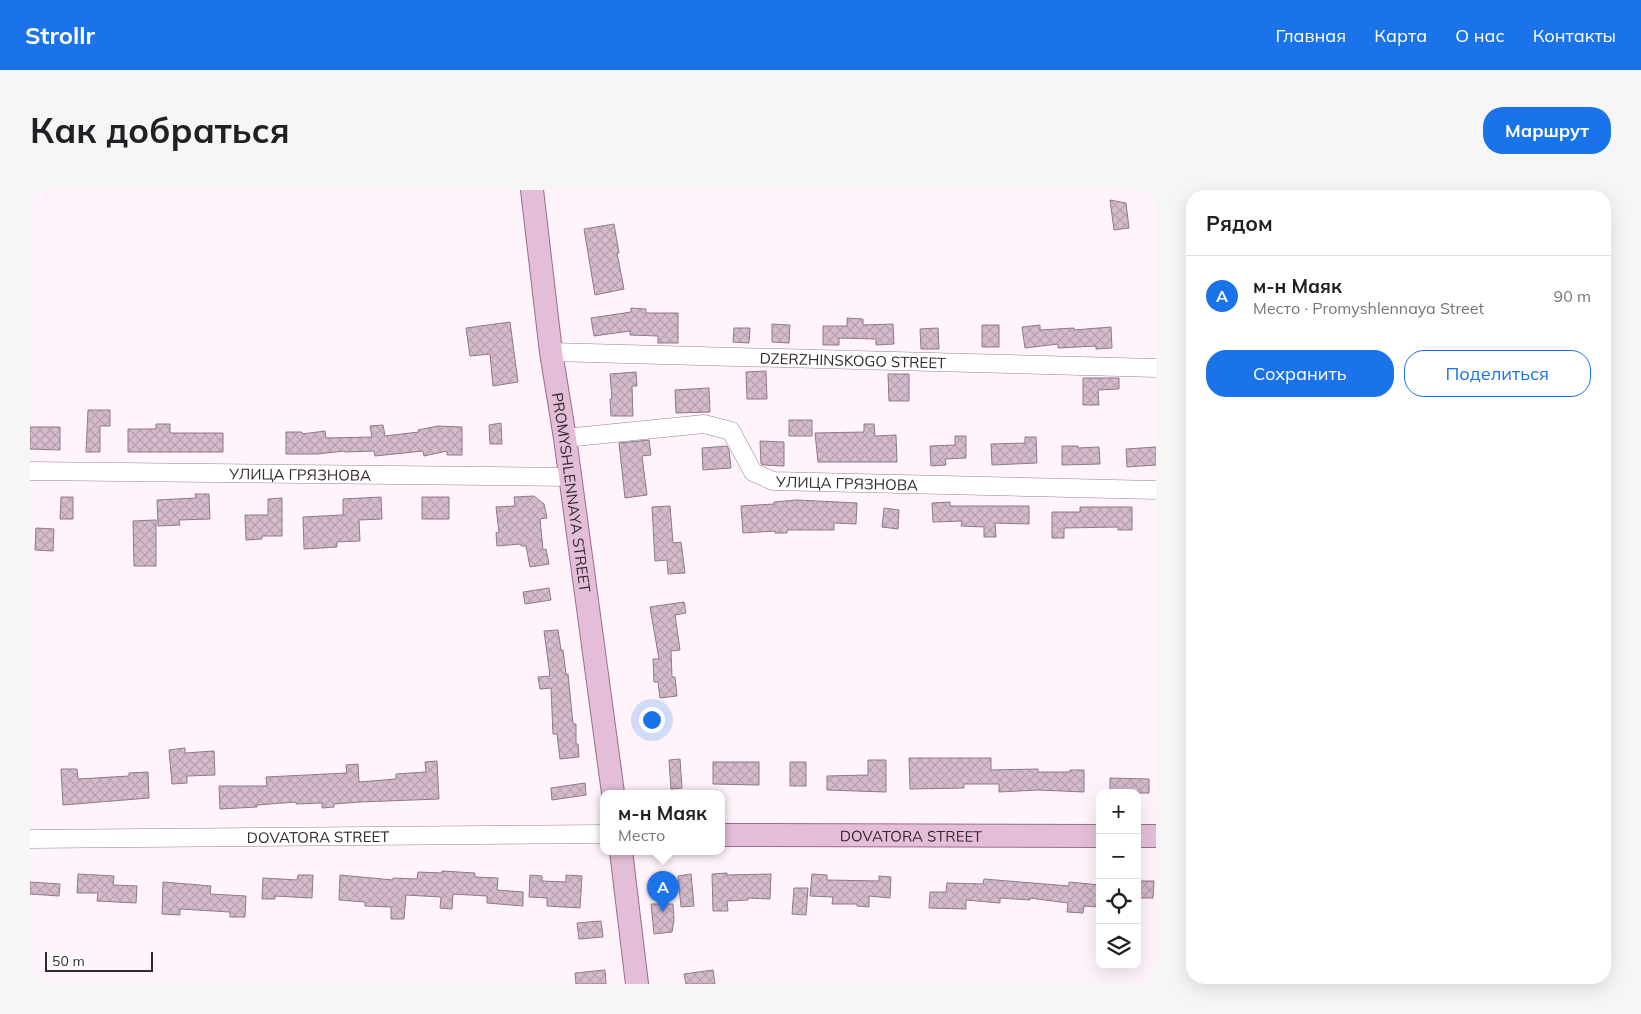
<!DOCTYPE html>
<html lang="ru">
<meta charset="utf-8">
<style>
:root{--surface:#fff;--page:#f6f6f6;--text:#202124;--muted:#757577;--line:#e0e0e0;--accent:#1a73e8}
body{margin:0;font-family:Mulish,sans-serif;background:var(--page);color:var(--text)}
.controls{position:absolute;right:15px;bottom:15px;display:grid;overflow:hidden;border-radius:10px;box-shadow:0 5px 20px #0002}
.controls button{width:45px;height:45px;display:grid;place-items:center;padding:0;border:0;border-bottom:1px solid var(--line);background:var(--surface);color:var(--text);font:25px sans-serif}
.scale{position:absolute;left:15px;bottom:12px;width:108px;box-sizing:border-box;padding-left:5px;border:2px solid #32282f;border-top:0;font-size:14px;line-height:18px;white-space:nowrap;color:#32282f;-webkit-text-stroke:4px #fff;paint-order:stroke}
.you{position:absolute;left:621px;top:529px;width:18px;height:18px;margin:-12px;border:4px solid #fff;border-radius:50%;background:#1a73e8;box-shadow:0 0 0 8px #1a73e833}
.badge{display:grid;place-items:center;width:32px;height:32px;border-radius:50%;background:var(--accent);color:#fff;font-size:16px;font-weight:700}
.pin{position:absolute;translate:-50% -41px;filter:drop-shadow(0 1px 2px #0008)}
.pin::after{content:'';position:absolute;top:26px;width:18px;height:15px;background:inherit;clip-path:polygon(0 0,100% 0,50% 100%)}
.popup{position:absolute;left:570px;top:600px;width:125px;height:65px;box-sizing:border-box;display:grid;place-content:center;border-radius:10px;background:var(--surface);filter:drop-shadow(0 1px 4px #0005);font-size:16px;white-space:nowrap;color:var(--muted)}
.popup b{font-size:19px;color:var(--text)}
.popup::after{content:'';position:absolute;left:50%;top:100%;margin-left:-10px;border:10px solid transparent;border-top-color:var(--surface)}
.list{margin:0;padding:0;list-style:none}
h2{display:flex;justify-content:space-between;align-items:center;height:65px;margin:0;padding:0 20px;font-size:21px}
h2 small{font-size:16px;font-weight:400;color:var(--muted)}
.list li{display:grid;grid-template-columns:32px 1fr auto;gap:15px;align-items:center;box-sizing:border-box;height:80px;padding:0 20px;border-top:1px solid var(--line)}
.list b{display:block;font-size:19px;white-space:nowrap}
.list p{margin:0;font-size:16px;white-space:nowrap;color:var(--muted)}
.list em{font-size:16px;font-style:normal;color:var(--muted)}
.actions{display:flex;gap:10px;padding:15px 20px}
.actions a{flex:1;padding:11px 0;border:1px solid var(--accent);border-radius:20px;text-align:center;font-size:18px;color:var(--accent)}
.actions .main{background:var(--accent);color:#fff}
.icon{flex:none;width:28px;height:28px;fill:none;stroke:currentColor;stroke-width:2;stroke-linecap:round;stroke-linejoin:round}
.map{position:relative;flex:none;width:1126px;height:794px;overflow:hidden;border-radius:20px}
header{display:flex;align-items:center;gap:30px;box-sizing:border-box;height:70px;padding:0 25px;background:var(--accent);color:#fff}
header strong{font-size:24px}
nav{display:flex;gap:28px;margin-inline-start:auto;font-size:18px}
.intro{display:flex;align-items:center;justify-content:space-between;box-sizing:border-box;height:120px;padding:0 30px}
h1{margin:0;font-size:35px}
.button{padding:12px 22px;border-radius:20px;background:var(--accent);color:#fff;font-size:18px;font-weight:700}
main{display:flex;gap:30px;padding:0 30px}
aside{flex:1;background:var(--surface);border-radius:20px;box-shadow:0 5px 20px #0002}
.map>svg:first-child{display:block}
.building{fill:url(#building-cross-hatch);stroke:#907888}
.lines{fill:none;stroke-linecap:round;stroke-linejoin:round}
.minor-casing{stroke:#9a8191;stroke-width:19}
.major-casing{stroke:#9a6d8c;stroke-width:24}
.minor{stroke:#fff;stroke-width:18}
.major{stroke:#e4bed8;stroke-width:22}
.labels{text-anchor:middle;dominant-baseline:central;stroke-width:4;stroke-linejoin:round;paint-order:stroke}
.street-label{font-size:15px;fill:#32282f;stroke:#fff}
</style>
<header>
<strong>Strollr</strong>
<nav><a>Главная</a><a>Карта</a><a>О нас</a><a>Контакты</a></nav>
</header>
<div class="intro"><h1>Как добраться</h1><a class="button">Маршрут</a></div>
<main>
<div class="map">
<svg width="1126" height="794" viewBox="0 0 1126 794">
<defs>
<pattern id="building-cross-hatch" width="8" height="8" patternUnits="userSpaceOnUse" patternTransform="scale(1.25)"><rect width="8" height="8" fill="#d5bacc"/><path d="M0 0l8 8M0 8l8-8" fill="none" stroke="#b7a0b0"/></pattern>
</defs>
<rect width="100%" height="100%" fill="#fff4fb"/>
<path class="building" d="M 1080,10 L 1096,13 L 1099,38 L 1084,40 Z
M 584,34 L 589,63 L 587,63 L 594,99 L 565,105 L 554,39 Z
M 601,118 L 616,119 L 616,123 L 648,123 L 648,153 L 628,153 L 628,146 L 600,145 L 600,141 L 564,146 L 561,128 L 601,122 Z
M 817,128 L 833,129 L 833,135 L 863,134 L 864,154 L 846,155 L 846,149 L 809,148 L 809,155 L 793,155 L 793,136 L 817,136 Z
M 480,132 L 488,192 L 463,196 L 460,164 L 440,166 L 436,138 Z
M 742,134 L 760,135 L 759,153 L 742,152 Z
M 952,135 L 969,135 L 969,157 L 952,157 Z
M 1010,135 L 1010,140 L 1044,138 L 1044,140 L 1081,137 L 1082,158 L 1066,159 L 1066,156 L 1028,158 L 1028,154 L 995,158 L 992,137 Z
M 704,138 L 720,138 L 719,153 L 703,152 Z
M 908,138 L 909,159 L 891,159 L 890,139 Z
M 736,181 L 737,209 L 717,209 L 716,182 Z
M 606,182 L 607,196 L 602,196 L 603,226 L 581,226 L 580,209 L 582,209 L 580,184 Z
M 858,184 L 879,184 L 879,211 L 859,211 Z
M 1053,188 L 1089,188 L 1089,199 L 1068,200 L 1069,215 L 1053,215 Z
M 679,198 L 680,222 L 646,223 L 645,200 Z
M 58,220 L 80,220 L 80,236 L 70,236 L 70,262 L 56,262 Z
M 759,230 L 782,230 L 782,246 L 759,246 Z
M 471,233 L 472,254 L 460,254 L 459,235 Z
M 126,234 L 140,234 L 140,243 L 193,243 L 193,262 L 98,262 L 98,239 L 126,239 Z
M 834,234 L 844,234 L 845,246 L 866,245 L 867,272 L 788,272 L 785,243 L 834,242 Z
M 353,235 L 355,246 L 389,242 L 388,240 L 408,236 L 432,237 L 432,265 L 417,265 L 417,261 L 394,266 L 393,261 L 345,266 L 344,261 L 315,262 L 315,261 L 287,264 L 256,264 L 256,242 L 272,242 L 272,244 L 295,241 L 296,248 L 342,247 L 340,236 Z
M 0,237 L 30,237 L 30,260 L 0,259 Z
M 925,246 L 936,246 L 936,268 L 915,269 L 916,275 L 901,276 L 900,256 L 925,255 Z
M 995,247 L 1006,247 L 1007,273 L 962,275 L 961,254 L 995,253 Z
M 619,250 L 621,265 L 612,266 L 617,305 L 595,308 L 589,253 Z
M 730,251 L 754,252 L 754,276 L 734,275 L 731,274 Z
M 697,256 L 699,260 L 701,278 L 673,280 L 672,258 Z
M 1032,256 L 1048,256 L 1048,258 L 1069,257 L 1070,274 L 1032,275 Z
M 1126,257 L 1126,275 L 1097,277 L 1096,259 Z
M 165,304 L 179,304 L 180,329 L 149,330 L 150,335 L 128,336 L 127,310 L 166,308 Z
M 504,306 L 514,314 L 517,328 L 510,329 L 513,360 L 516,359 L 519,374 L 500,377 L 496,356 L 491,356 L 491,354 L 467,356 L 466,343 L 469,342 L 466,317 L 485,316 L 484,307 Z
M 31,307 L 43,307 L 43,329 L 30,329 Z
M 351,307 L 352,329 L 329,330 L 330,351 L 307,352 L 307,357 L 274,359 L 273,327 L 313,325 L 313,309 Z
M 392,307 L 419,307 L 419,329 L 392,329 Z
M 252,308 L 252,346 L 232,346 L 232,349 L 216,350 L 215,325 L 238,325 L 238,309 Z
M 767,310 L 827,313 L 826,334 L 804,333 L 804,340 L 757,340 L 757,343 L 745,343 L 745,341 L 713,343 L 711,316 L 744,314 L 744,312 Z
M 920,312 L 920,316 L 999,316 L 999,334 L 965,333 L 966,347 L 954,347 L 954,337 L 931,336 L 932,331 L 903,332 L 902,313 Z
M 640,316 L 643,353 L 651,352 L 655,383 L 638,384 L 637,370 L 625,371 L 622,317 Z
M 1050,317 L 1102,317 L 1102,340 L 1088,340 L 1088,337 L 1034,338 L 1034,348 L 1022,348 L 1022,322 L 1050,322 Z
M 854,318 L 869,320 L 868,339 L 852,337 Z
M 126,330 L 126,376 L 104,376 L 103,331 Z
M 6,338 L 24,339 L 23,361 L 5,360 Z
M 519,398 L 521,410 L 495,414 L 493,402 Z
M 654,412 L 656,423 L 645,425 L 650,460 L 641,461 L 642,487 L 645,487 L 647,506 L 630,508 L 628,492 L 624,492 L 623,469 L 629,469 L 620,417 Z
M 528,440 L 531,460 L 533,460 L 536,484 L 538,484 L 543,534 L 546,534 L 546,554 L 548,554 L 549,567 L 530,569 L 527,544 L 523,544 L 521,498 L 510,499 L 508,487 L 520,486 L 514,441 Z
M 155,558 L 155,563 L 184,561 L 185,585 L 157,586 L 157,593 L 142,594 L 139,560 Z
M 879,568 L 961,568 L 961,580 L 1008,579 L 1008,582 L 1040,582 L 1040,580 L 1054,580 L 1054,602 L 1008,600 L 969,602 L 969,594 L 934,594 L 934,598 L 880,599 Z
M 650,569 L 652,598 L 641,599 L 639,570 Z
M 838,570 L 856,570 L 856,602 L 797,600 L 797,586 L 838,585 Z
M 407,571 L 409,609 L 330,612 L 304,614 L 304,617 L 292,618 L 292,613 L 266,614 L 266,612 L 227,615 L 227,617 L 190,619 L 189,596 L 237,596 L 236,587 L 317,583 L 316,575 L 328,574 L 329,592 L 366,589 L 366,584 L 396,582 L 395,572 Z
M 683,572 L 729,572 L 729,595 L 683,594 Z
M 760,572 L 776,572 L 776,596 L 760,596 Z
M 31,579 L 47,579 L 48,589 L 99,586 L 99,583 L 118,582 L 119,608 L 33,615 Z
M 1080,588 L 1119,589 L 1119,603 L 1080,603 Z
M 555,593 L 556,605 L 522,610 L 521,598 Z
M 412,681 L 445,683 L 445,687 L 468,688 L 467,700 L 493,702 L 493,716 L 457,713 L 457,706 L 423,704 L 422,719 L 410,718 L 411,707 L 376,705 L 374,729 L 361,729 L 361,717 L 335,716 L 335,712 L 309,710 L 310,685 L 363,690 L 363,688 L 387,689 L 388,682 L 412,683 Z
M 697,683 L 697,685 L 741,684 L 740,709 L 718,708 L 718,710 L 697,711 L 698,721 L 683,721 L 682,684 Z
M 48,684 L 84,686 L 83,695 L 107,696 L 106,713 L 67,711 L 68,703 L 47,703 Z
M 661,684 L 664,716 L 651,717 L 648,686 Z
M 782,684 L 797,685 L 797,690 L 849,691 L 849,686 L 861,687 L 860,708 L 839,706 L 839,717 L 827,716 L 827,714 L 802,714 L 803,707 L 780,706 Z
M 268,685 L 283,685 L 282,708 L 245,706 L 245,709 L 232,709 L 233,688 L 267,690 Z
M 500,685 L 512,686 L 512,691 L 536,692 L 536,685 L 552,686 L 550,718 L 517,716 L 517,708 L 499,707 Z
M 954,689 L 1039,696 L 1039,692 L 1070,695 L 1070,717 L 1054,716 L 1053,723 L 1037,722 L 1038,713 L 1000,708 L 1000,710 L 970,708 L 970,713 L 936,710 L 936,719 L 899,718 L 900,702 L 916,702 L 917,693 L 953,694 Z
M 1108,691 L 1124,691 L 1123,708 L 1108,708 Z
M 0,692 L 30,694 L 29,706 L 0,704 Z
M 133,692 L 181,696 L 180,704 L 216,706 L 215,727 L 200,727 L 200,722 L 150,719 L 150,725 L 132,724 Z
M 764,698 L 778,698 L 776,725 L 762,724 Z
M 621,714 L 643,714 L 644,730 L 642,742 L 624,744 Z
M 571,731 L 573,747 L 549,749 L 547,733 Z
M 575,780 L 576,794 L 546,794 L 545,783 Z
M 683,780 L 685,794 L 656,794 L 654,784 Z"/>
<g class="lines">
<defs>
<g id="minor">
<path id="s1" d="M 521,162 L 1126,178"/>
<path id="s2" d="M 535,248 L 674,234 L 701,241 L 723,282 L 743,291 L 1126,300"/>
<path id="s3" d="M 0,281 L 540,287"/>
<path id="s4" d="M 0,649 L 574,644"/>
</g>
<g id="major">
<path id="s5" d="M 502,0 L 521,162 L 535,248 L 583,603"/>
<path id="s6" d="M 692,645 L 1070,646"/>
<path d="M 1107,646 L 1126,646"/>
<path d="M 591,661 L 607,794"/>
</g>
</defs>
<use href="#minor" class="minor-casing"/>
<use href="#major" class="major-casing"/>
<use href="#minor" class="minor"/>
<use href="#major" class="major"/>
</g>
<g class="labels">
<g class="street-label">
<text stroke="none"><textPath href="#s1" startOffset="302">DZERZHINSKOGO STREET</textPath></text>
<text stroke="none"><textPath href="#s3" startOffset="270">УЛИЦА ГРЯЗНОВА</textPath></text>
<text stroke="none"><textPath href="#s2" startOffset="310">УЛИЦА ГРЯЗНОВА</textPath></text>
<text stroke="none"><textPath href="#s5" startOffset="305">PROMYSHLENNAYA STREET</textPath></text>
<text stroke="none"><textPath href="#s6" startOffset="189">DOVATORA STREET</textPath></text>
<text stroke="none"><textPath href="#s4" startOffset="288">DOVATORA STREET</textPath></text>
</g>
</g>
</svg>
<div class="controls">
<button>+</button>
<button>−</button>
<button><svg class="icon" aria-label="locate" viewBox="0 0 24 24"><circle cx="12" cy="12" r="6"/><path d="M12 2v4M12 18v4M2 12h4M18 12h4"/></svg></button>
<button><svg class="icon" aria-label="layers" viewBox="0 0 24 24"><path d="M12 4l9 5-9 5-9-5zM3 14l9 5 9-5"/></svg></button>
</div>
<div class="scale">50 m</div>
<div class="you"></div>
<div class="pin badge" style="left:633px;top:722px">A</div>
<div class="popup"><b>м-н Маяк</b>Место</div>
</div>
<aside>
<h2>Рядом<small></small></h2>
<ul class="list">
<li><span class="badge">A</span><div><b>м-н Маяк</b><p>Место · Promyshlennaya Street</p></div><em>90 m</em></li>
</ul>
<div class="actions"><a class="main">Сохранить</a><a>Поделиться</a></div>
</aside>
</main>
